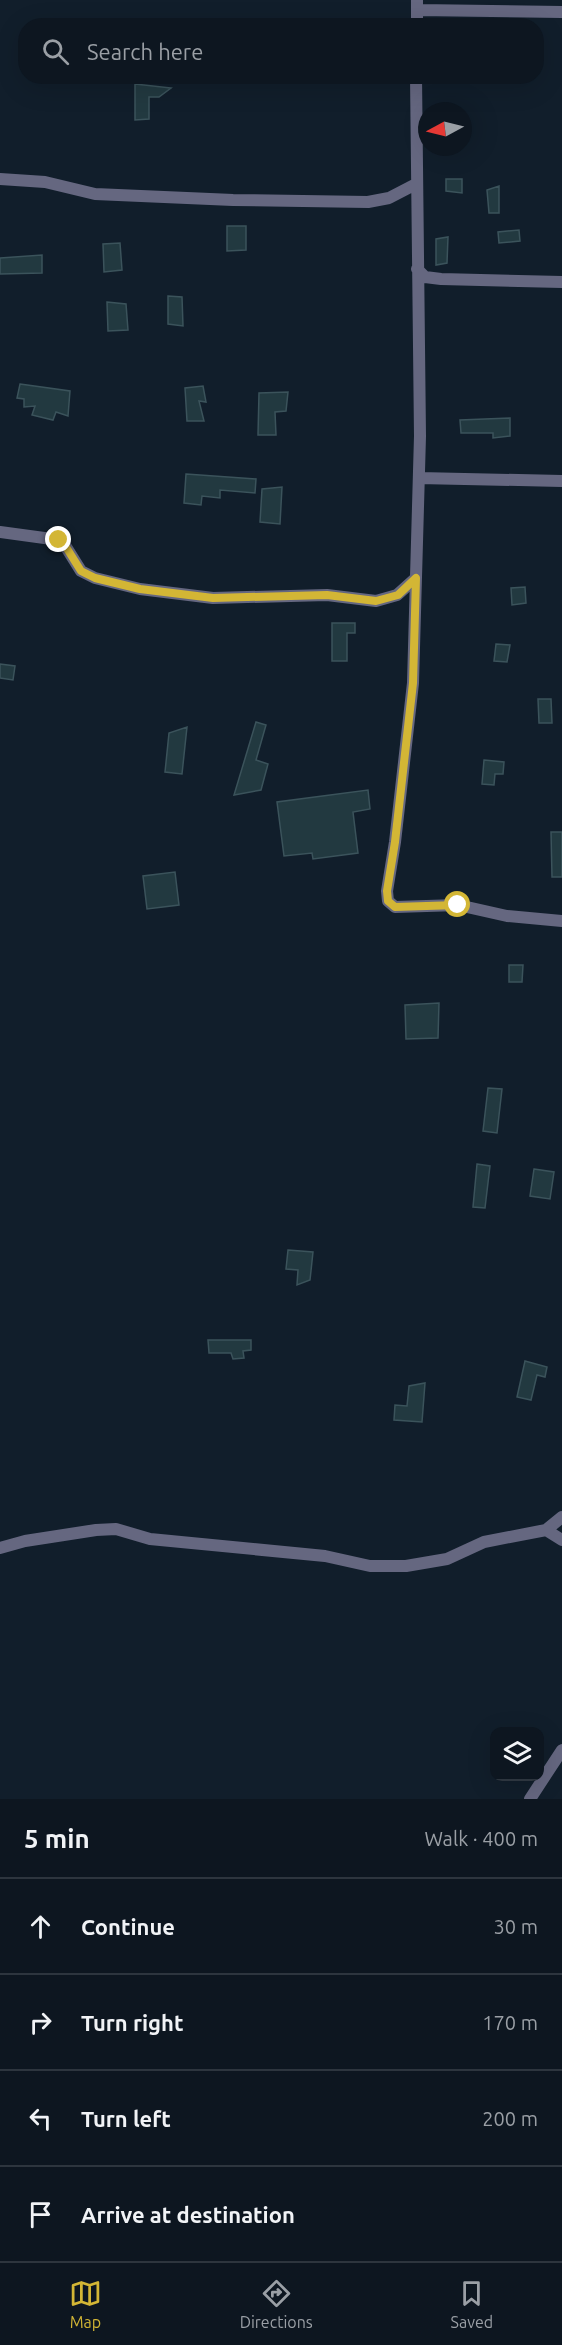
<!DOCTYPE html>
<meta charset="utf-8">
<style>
:root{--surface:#0d1620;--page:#161f29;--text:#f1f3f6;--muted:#9a9fa5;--line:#2d353e;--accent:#d3b635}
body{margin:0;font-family:Ubuntu,sans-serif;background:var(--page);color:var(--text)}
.controls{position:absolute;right:18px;bottom:18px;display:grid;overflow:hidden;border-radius:12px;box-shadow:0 6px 24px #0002}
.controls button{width:54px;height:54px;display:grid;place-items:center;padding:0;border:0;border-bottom:2px solid var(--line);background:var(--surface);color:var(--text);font:30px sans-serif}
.compass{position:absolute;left:418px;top:102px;width:54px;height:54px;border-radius:50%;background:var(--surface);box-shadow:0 6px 24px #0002;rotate:263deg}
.stop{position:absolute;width:18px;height:18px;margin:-14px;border:4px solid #d3b635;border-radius:50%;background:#fff}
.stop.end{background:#d3b635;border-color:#fff;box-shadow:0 2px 6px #0008}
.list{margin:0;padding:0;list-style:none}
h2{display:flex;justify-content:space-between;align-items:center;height:78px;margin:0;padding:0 24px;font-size:26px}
h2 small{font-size:20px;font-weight:400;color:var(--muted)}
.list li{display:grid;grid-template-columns:39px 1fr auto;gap:18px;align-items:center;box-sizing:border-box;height:96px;padding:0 24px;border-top:2px solid var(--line)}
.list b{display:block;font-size:22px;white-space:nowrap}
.list em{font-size:20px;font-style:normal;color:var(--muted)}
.icon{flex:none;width:33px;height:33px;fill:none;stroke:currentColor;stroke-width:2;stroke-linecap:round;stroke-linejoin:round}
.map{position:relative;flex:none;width:562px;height:1799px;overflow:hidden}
.search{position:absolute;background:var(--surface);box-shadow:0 6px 24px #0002;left:18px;right:18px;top:18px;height:66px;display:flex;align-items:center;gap:15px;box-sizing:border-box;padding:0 21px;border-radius:24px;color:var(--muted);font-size:22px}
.sheet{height:462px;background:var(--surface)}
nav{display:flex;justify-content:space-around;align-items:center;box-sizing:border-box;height:84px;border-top:2px solid var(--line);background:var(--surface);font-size:16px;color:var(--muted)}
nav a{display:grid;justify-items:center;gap:3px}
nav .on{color:var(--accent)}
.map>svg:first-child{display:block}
.building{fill:#223940;stroke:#3b535b;stroke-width:1.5}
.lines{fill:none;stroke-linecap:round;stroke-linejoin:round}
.minor{stroke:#656780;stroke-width:12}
.route{stroke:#d3b635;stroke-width:8}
</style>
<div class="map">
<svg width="562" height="1799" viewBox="0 0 562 1799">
<rect width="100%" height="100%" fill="#111e2b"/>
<path class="building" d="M 135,84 L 171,88 L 159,97 L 149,97 L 149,119 L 135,120 Z
M 446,179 L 462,179 L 462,193 L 446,191 Z
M 499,186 L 499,213 L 489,213 L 487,190 Z
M 227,226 L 246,226 L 246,250 L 227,251 Z
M 519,230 L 520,241 L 499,243 L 498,232 Z
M 448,237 L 447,263 L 436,265 L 436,239 Z
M 120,243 L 122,270 L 104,272 L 103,244 Z
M 42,255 L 42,273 L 0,274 L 0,258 Z
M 168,296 L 182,297 L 183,326 L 168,324 Z
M 107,302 L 126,304 L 128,330 L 108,331 Z
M 20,384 L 70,391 L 68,416 L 56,412 L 53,420 L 32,415 L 35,406 L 24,407 L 24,399 L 17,398 Z
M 203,386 L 206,402 L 199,401 L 204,421 L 187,421 L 185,388 Z
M 288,392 L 286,411 L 275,412 L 276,435 L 258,435 L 259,393 Z
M 510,418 L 510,436 L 493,438 L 493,433 L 461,433 L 460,420 Z
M 186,474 L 256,479 L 255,493 L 220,490 L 220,498 L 202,496 L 201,505 L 184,503 Z
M 282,487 L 280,524 L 260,522 L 262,489 Z
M 525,587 L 526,603 L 512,605 L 511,588 Z
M 332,623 L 355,623 L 355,633 L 347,633 L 347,661 L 332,661 Z
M 496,644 L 510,645 L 507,662 L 494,661 Z
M 0,664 L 15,666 L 13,680 L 0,678 Z
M 538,699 L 551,699 L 552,723 L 539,723 Z
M 256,722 L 266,725 L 256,760 L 268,764 L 261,790 L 234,795 Z
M 187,727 L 182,774 L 165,772 L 169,733 Z
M 484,760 L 504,762 L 503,774 L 495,774 L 494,785 L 482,784 Z
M 368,790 L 370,809 L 353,812 L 358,853 L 313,859 L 312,853 L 284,856 L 277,802 Z
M 551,832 L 562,832 L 562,877 L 552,877 Z
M 175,872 L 179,905 L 147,909 L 143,876 Z
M 509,965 L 523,965 L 522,982 L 509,982 Z
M 439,1003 L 438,1038 L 406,1039 L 405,1005 Z
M 488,1088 L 502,1089 L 497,1133 L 483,1131 Z
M 477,1164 L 490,1166 L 485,1208 L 473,1207 Z
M 534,1169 L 554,1172 L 550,1199 L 530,1196 Z
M 288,1250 L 313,1252 L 310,1280 L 297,1285 L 298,1270 L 286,1269 Z
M 208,1340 L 251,1340 L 251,1350 L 243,1351 L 244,1358 L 233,1359 L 231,1353 L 209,1353 Z
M 525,1361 L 547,1367 L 545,1377 L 537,1375 L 531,1400 L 517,1397 Z
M 425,1383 L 422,1422 L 394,1420 L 395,1405 L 407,1406 L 409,1386 Z"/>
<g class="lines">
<path class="minor" d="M 417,0 L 417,26
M 418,10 L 562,12
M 416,76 L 420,436 L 413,683 L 395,842 L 387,891 L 388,901 L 395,907 L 458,905 L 507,916 L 562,921
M 0,179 L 45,182 L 95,194 L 233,200 L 368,202 L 389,198 L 416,184
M 417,269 L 425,277 L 441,279 L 562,282
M 419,478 L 562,481
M 0,532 L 59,540 L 66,547 L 81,571 L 95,578 L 140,589 L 213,598 L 327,595 L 376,601 L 397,595 L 416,578
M 546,1530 L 562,1540
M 0,1548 L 25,1541 L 96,1530 L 116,1529 L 150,1539 L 325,1556 L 370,1566 L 406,1566 L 447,1559 L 484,1542 L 546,1530 L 562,1517
M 530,1799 L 562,1750"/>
</g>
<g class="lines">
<path class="route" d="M 59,540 L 66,547 L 81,571 L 95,578 L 140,589 L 213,598 L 327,595 L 376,601 L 398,595 L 416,578 L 413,683 L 395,842 L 387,891 L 388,901 L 395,907 L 458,905"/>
</g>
</svg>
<div class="controls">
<button><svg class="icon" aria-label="layers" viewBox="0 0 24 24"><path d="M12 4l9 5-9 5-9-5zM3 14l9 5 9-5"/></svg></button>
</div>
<svg class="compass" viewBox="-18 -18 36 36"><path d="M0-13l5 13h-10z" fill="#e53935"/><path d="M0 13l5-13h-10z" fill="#9a9fa5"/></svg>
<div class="stop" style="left:458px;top:905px"></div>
<div class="stop end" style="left:59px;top:540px"></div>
<div class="search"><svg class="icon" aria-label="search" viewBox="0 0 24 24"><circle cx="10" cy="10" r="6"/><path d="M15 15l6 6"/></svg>Search here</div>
</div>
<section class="sheet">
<h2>5 min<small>Walk · 400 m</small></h2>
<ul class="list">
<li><svg class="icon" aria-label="ahead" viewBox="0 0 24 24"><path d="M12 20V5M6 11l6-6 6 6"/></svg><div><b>Continue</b></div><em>30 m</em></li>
<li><svg class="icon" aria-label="right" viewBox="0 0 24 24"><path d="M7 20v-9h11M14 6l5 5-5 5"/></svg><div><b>Turn right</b></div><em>170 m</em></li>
<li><svg class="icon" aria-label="left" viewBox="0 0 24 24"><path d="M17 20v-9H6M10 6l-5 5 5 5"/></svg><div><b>Turn left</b></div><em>200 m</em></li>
<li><svg class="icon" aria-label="arrive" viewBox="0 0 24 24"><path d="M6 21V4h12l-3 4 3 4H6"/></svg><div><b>Arrive at destination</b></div></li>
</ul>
</section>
<nav>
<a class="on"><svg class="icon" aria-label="map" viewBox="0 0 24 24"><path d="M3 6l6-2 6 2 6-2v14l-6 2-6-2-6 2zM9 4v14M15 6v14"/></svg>Map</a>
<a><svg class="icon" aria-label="directions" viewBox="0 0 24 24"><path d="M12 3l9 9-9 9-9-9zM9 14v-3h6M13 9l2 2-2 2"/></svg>Directions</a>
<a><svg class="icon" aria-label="saved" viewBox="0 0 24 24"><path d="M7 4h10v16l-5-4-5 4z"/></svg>Saved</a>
</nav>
